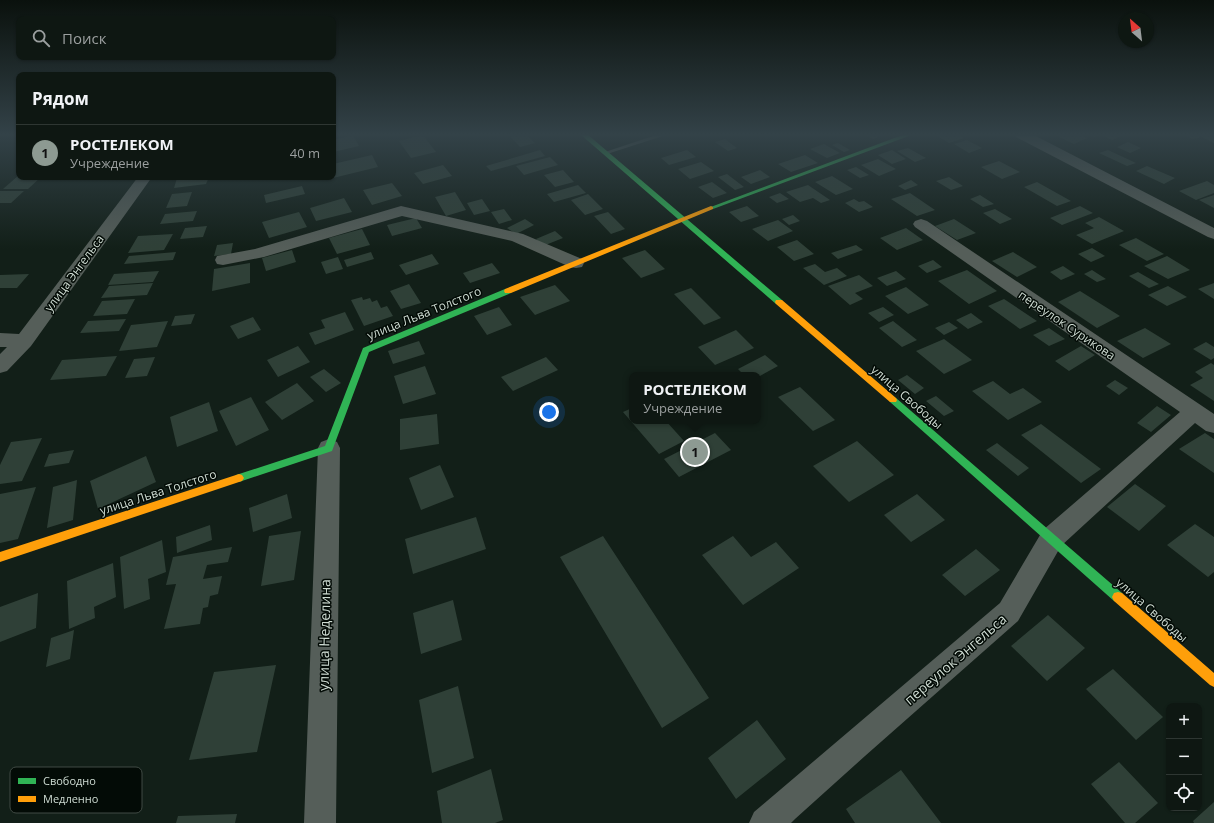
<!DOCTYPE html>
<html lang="ru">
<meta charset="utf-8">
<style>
:root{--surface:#0e1712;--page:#17201b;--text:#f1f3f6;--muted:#9b9f9f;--line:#2e3632;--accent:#8d9a92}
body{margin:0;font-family:"Open Sans",sans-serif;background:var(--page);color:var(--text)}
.controls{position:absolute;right:12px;bottom:12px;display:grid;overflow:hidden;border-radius:8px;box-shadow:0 1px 3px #0004}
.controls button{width:36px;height:36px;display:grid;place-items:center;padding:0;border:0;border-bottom:1px solid var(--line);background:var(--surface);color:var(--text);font:20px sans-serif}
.compass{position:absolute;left:1118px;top:12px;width:36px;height:36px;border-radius:50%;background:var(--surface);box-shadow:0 1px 3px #0004;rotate:332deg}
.you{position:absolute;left:549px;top:412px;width:14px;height:14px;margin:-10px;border:3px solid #fff;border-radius:50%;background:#1a73e8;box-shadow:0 0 0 6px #1a73e833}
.badge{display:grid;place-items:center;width:26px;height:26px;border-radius:50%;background:var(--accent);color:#111;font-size:13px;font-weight:700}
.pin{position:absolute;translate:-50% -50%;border:2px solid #fff;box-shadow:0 1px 4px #0006}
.popup{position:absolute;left:629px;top:372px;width:132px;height:52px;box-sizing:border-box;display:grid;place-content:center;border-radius:8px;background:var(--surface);filter:drop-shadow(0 1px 3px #0005);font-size:13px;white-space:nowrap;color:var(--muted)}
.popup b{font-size:15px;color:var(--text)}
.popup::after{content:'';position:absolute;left:50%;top:100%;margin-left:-8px;border:8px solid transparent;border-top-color:var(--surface)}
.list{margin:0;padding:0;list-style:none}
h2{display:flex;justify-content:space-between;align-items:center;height:52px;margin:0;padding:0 16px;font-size:17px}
h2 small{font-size:13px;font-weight:400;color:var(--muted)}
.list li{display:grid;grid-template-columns:26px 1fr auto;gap:12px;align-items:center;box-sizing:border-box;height:56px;padding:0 16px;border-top:1px solid var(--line)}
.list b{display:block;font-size:15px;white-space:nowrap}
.list p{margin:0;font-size:13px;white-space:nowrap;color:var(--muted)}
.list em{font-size:13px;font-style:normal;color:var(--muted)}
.icon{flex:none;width:22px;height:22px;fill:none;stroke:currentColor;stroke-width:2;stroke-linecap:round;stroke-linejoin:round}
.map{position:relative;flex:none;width:1214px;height:823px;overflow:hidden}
.search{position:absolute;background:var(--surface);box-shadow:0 1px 3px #0004;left:16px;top:16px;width:320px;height:44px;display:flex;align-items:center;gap:10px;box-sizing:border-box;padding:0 14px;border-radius:8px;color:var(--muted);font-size:15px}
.panel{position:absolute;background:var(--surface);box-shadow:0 1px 3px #0004;left:16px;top:72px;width:320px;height:108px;border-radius:8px}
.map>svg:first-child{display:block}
.building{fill:#2f4037}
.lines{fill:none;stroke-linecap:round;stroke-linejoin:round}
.lane{fill:#555e59;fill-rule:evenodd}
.street{fill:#555e59;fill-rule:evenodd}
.fast{fill:#30b455;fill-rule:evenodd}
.slow{fill:#ff9f0a;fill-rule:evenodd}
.labels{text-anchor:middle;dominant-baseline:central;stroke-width:3;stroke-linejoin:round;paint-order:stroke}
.street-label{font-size:12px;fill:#cfdcd3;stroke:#030b06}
.near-street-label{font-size:14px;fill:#cfdcd3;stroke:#030b06}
.key{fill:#030b06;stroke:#404a44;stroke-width:1}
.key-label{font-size:11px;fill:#cfdcd3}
</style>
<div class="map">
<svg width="1214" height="823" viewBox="0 0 1214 823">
<rect width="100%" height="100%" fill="#121f18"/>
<path class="building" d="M 508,134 L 526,134 L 535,143 L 520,147 Z
M 863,134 L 887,134 L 873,139 Z
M 934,134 L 958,134 L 964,138 L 949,143 Z
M 1053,134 L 1078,134 L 1087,138 L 1074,144 Z
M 1088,134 L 1120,134 L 1123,135 L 1112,140 L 1100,134 L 1094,137 Z
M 1184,134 L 1214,134 L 1214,143 L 1202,137 L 1192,139 Z
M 353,135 L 359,146 L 333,152 L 333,140 Z
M 423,135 L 436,152 L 411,158 L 399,141 Z
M 725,139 L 737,148 L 728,151 L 715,142 Z
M 967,140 L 982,148 L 969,153 L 954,144 Z
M 1128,142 L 1141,148 L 1130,153 L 1117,147 Z
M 838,143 L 850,150 L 844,152 L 832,145 Z
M 824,144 L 840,153 L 827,158 L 810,149 Z
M 908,148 L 926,158 L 915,162 L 897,151 Z
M 540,150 L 545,156 L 491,171 L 486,166 Z
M 687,150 L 696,157 L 669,165 L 661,158 Z
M 892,150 L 906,159 L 892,164 L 878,155 Z
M 1108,150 L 1136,163 L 1127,166 L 1099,153 Z
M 372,155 L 378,167 L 333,178 L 333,164 Z
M 805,155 L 818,163 L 791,172 L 778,164 Z
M 550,157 L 558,165 L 524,175 L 516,166 Z
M 878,159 L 896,169 L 879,176 L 861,165 Z
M 999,161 L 1020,172 L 1002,179 L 981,167 Z
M 701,162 L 714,171 L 690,179 L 678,169 Z
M 443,165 L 452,176 L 423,184 L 414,173 Z
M 1147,166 L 1175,178 L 1164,184 L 1136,171 Z
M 856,167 L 869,175 L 860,178 L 847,170 Z
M 563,170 L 574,182 L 555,187 L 544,175 Z
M 760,170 L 770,177 L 751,184 L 741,177 Z
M 727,174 L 744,187 L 735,190 L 718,177 Z
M 19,175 L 19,177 L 41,177 L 28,189 L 3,189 Z
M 832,176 L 853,189 L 836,195 L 815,182 Z
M 189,177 L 209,177 L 206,184 L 174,188 L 177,178 Z
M 949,177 L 963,186 L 951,190 L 936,181 Z
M 911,180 L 918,185 L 905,190 L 898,186 Z
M 1207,181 L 1214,185 L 1214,193 L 1196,200 L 1179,191 Z
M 712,182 L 727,193 L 713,198 L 698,187 Z
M 1037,182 L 1071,201 L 1057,206 L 1024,187 Z
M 392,183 L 402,196 L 372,205 L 363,190 Z
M 578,185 L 586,193 L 554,202 L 547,194 Z
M 808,185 L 830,200 L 821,203 L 813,198 L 800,202 L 786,192 Z
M 302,186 L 305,194 L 266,203 L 264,195 Z
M 0,191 L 24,191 L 11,203 L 0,203 Z
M 192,192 L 187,206 L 166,208 L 172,194 Z
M 455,192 L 466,210 L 446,216 L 435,197 Z
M 780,193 L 789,199 L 777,203 L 769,197 Z
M 910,193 L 935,210 L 917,216 L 891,199 Z
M 588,194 L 603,209 L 585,215 L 571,200 Z
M 980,195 L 994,204 L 983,207 L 970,199 Z
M 1214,195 L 1214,208 L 1199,200 Z
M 344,198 L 352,212 L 316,221 L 310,208 Z
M 482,199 L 490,211 L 474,215 L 467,203 Z
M 854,199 L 859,202 L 864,201 L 873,207 L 859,212 L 845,203 Z
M 747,206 L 759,216 L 741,222 L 729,212 Z
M 1080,206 L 1093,213 L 1062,225 L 1050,218 Z
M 504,209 L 512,220 L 499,224 L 491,212 Z
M 995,209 L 1012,219 L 1000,224 L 983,213 Z
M 197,211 L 193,221 L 160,224 L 165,214 Z
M 299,212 L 307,227 L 269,238 L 262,222 Z
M 608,212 L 625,229 L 611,234 L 594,216 Z
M 793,215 L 800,221 L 789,225 L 782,219 Z
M 1099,217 L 1124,231 L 1092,244 L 1076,235 L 1094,228 L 1085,223 Z
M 416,218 L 422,228 L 392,236 L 387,225 Z
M 525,219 L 534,225 L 516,234 L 507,228 Z
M 954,219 L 976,233 L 957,240 L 935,226 Z
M 778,220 L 793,231 L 768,241 L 752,229 Z
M 207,226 L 203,237 L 180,239 L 185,228 Z
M 906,228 L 923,240 L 897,250 L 880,238 Z
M 362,229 L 370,245 L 337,254 L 329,238 Z
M 555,231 L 563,238 L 543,246 L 536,239 Z
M 173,234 L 164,250 L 128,253 L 138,236 Z
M 1136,238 L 1164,254 L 1147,261 L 1119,245 Z
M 797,240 L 814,254 L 794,261 L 777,247 Z
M 233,243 L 231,254 L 214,256 L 217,245 Z
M 856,245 L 863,250 L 838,259 L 831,253 Z
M 1092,248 L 1105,256 L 1091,262 L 1078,254 Z
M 292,250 L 296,262 L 266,271 L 262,258 Z
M 645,250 L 665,269 L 641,278 L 622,258 Z
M 176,252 L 173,260 L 124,264 L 129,256 Z
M 371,252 L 374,259 L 347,267 L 344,260 Z
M 1013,252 L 1037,267 L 1017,277 L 992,261 Z
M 432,254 L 439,264 L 406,275 L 399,265 Z
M 1167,256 L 1190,270 L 1168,279 L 1144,266 Z
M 338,257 L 343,269 L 326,274 L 321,262 Z
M 933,260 L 942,267 L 927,273 L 918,266 Z
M 250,263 L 250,283 L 212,291 L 214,269 Z
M 492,263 L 500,273 L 470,283 L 463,273 Z
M 815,264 L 825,272 L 837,268 L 847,276 L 824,285 L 803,268 Z
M 1063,266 L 1075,274 L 1061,280 L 1050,272 Z
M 967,270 L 997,291 L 969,304 L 938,281 Z
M 1092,270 L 1106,279 L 1097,282 L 1084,274 Z
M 159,271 L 153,282 L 108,285 L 114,274 Z
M 896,271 L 906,279 L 887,286 L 877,278 Z
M 1138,272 L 1159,284 L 1149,288 L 1129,276 Z
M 29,274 L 17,288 L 0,288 L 0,275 Z
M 859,275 L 873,286 L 855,293 L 863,299 L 850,305 L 828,286 Z
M 153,283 L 147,295 L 101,298 L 109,286 Z
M 1214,283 L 1214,299 L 1198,289 Z
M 409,284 L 421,303 L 401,309 L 390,291 Z
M 555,285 L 570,301 L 535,315 L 520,297 Z
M 1168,286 L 1187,297 L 1167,306 L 1148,295 Z
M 906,287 L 929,305 L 908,314 L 885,296 Z
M 691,288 L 721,318 L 704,325 L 674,294 Z
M 1080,291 L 1120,316 L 1097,328 L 1058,302 Z
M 362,297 L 363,300 L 370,298 L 372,302 L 377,300 L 381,308 L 387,306 L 393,316 L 364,326 L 351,300 Z
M 135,299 L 127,314 L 93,316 L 102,301 Z
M 1004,299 L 1037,321 L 1020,329 L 988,306 Z
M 499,307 L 512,325 L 487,335 L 474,316 Z
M 883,307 L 894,315 L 879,322 L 868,313 Z
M 345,312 L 354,330 L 315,345 L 309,333 L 325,328 L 321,320 Z
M 971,313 L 983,322 L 968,329 L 956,320 Z
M 195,314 L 191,324 L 171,326 L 175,316 Z
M 253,317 L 261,330 L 238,339 L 230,326 Z
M 126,319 L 119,331 L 80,333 L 88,321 Z
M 168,321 L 157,347 L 119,351 L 131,325 Z
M 893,321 L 917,340 L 902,347 L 879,328 Z
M 949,322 L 958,328 L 944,335 L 935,328 Z
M 1049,328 L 1065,339 L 1049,346 L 1033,335 Z
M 1145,328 L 1171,344 L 1143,358 L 1117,341 Z
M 736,330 L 754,348 L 715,365 L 698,347 Z
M 944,339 L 972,360 L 944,374 L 916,351 Z
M 419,341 L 425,354 L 393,364 L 388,351 Z
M 1206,342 L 1214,347 L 1214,358 L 1211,360 L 1193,349 Z
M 298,346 L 310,362 L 278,377 L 267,360 Z
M 1081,346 L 1095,355 L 1069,371 L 1055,361 Z
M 765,355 L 778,366 L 758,377 L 758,375 L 744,375 L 738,369 Z
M 117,356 L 106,376 L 50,380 L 62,360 Z
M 155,357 L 147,376 L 125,378 L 134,359 Z
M 546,357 L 558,370 L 513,391 L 501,377 Z
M 1211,363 L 1214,365 L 1214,401 L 1190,385 L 1203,378 L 1195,372 Z
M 425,366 L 436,394 L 403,404 L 394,376 Z
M 324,369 L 341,383 L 326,392 L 310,377 Z
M 907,375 L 924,388 L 915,394 L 898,380 Z
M 1115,380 L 1128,388 L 1119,395 L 1106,386 Z
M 993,381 L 1010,394 L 1023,388 L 1042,402 L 1008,420 L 972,391 Z
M 297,383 L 314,401 L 282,420 L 265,402 Z
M 800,387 L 835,420 L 813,431 L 778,397 Z
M 936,396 L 954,411 L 944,416 L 926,401 Z
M 251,397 L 269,430 L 236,446 L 219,411 Z
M 209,402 L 218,431 L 177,447 L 170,417 Z
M 1157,406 L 1171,415 L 1151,432 L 1137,423 Z
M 632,408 L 632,421 L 666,421 L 684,441 L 659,454 L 623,412 Z
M 437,414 L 439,444 L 400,450 L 400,419 Z
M 1041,424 L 1101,469 L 1081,483 L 1021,435 Z
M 715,433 L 731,450 L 679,477 L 664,459 Z
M 1205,433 L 1214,439 L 1214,473 L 1179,449 Z
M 42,438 L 22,481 L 0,484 L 0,465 L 11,442 Z
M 857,441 L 894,475 L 849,502 L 813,466 Z
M 997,443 L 1029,468 L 1018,476 L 986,450 Z
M 74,450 L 69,463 L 44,467 L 49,454 Z
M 146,456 L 156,482 L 98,509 L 90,481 Z
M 440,465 L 454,497 L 421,510 L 409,478 Z
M 77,480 L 73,520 L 47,528 L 53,487 Z
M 1135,484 L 1166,506 L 1139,531 L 1107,507 Z
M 36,487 L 18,539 L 0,543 L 0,494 Z
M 287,494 L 292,518 L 253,532 L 249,508 Z
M 917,494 L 945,520 L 911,542 L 884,515 Z
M 476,517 L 486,549 L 413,574 L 405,539 Z
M 1195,524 L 1214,537 L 1214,572 L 1208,577 L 1167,545 Z
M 210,525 L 212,540 L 177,553 L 176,537 Z
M 301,531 L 294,580 L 261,586 L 269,536 Z
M 603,536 L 709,698 L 662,728 L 560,557 Z
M 733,536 L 751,557 L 776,542 L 799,568 L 743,605 L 702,555 Z
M 162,540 L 166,572 L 148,579 L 150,599 L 124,609 L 120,557 Z
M 232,547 L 228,562 L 207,565 L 203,579 L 222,576 L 218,594 L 210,596 L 208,607 L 203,608 L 200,624 L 164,629 L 176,584 L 166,585 L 173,557 Z
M 976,549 L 1000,570 L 965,596 L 942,575 Z
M 113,563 L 116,597 L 94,607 L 95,618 L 69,629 L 67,581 Z
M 38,593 L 36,628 L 0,642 L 0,607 Z
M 453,600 L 462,640 L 421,654 L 413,613 Z
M 1048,615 L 1085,648 L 1047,681 L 1011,646 Z
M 74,630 L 70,659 L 46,667 L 51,638 Z
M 276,665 L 257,752 L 189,760 L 214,672 Z
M 1113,669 L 1163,717 L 1136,740 L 1086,689 Z
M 458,686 L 474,758 L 432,773 L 419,700 Z
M 757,720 L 786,759 L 736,799 L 708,758 Z
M 1119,762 L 1158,803 L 1135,823 L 1125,823 L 1091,784 Z
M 491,769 L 503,820 L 495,823 L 442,823 L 437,791 Z
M 901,770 L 941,823 L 855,823 L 846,809 Z
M 1214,802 L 1214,823 L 1194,823 L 1193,821 Z
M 237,814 L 235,823 L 176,823 L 178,816 Z"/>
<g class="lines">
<path class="lane" d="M 659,134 L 669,134 L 607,154 L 602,153 Z"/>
<path class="street" d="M 1014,134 L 1032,134 L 1214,228 L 1214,239 L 1208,237 L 1016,137 Z
M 138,177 L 152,177 L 31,346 L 7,371 L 0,373 L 0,354 L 7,347 L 0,347 L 0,333 L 19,334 Z
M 401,206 L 523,234 L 582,259 L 584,263 L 582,267 L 576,268 L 570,267 L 512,241 L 402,216 L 264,257 L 223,265 L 217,264 L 215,260 L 217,256 L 255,249 Z
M 921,219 L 927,221 L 1214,414 L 1214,433 L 1206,431 L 1195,423 L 1061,546 L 1018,621 L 865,756 L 795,819 L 791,823 L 749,823 L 754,812 L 1000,603 L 1043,530 L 1180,412 L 915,227 L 913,224 L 915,221 Z
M 329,439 L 337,442 L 340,448 L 336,823 L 304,823 L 318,448 L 321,442 Z"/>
<path class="fast" d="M 580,134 L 587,134 L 782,300 L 783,302 L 782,304 L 776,304 Z
M 905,134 L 914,134 L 713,209 L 709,209 L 708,208 Z
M 505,289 L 511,289 L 512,291 L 511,293 L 369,352 L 332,451 L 239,482 L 236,481 L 234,478 L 236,475 L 325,446 L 363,348 Z
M 893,397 L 896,398 L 1122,593 L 1124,597 L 1122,601 L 1118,602 L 1114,601 L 890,402 L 889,400 Z"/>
<path class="slow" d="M 711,206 L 713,207 L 713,209 L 511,293 L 505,293 L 504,291 L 505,289 Z
M 776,300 L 782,300 L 896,398 L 897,400 L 896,402 L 890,402 L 776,304 L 775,302 Z
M 239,474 L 242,475 L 244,478 L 242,481 L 0,562 L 0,552 Z
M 1118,592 L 1122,593 L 1214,673 L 1214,687 L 1210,685 L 1114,601 L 1112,597 L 1114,593 Z"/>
</g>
<linearGradient id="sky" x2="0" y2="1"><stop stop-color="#0a110d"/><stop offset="0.54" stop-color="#334248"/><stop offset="1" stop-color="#334248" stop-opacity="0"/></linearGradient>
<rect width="1214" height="249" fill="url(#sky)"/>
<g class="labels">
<g class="street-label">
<text transform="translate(74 273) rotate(-54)">улица Энгельса</text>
<text transform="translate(424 313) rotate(-22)">улица Льва Толстого</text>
<text transform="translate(1067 325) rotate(34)">переулок Сурикова</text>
<text transform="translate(907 397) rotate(41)">улица Свободы</text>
<text transform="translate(158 492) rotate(-18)">улица Льва Толстого</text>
<text transform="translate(1152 610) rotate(41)">улица Свободы</text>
</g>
<g class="near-street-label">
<text transform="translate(324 635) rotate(-89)">улица Неделина</text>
<text transform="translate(955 659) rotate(-41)">переулок Энгельса</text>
</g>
</g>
<rect x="10" y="767" width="132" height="46" rx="6" class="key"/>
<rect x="18" y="778" width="18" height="6" fill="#30b455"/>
<rect x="18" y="796" width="18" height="6" fill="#ff9f0a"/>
<g class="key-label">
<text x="43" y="785">Свободно</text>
<text x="43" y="803">Медленно</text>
</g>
</svg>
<div class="controls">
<button>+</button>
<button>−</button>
<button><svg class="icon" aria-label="locate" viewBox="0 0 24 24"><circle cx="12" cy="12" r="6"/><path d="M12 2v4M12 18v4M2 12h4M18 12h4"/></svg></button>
</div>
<svg class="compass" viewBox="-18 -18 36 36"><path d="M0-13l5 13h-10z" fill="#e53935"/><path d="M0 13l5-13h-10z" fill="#9b9f9f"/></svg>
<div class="you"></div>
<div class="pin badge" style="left:695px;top:452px">1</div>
<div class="popup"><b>РОСТЕЛЕКОМ</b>Учреждение</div>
<div class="search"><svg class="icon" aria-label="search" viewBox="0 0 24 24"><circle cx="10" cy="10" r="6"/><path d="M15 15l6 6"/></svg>Поиск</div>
<section class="panel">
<h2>Рядом<small></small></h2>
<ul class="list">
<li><span class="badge">1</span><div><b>РОСТЕЛЕКОМ</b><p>Учреждение</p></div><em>40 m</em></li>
</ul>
</section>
</div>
